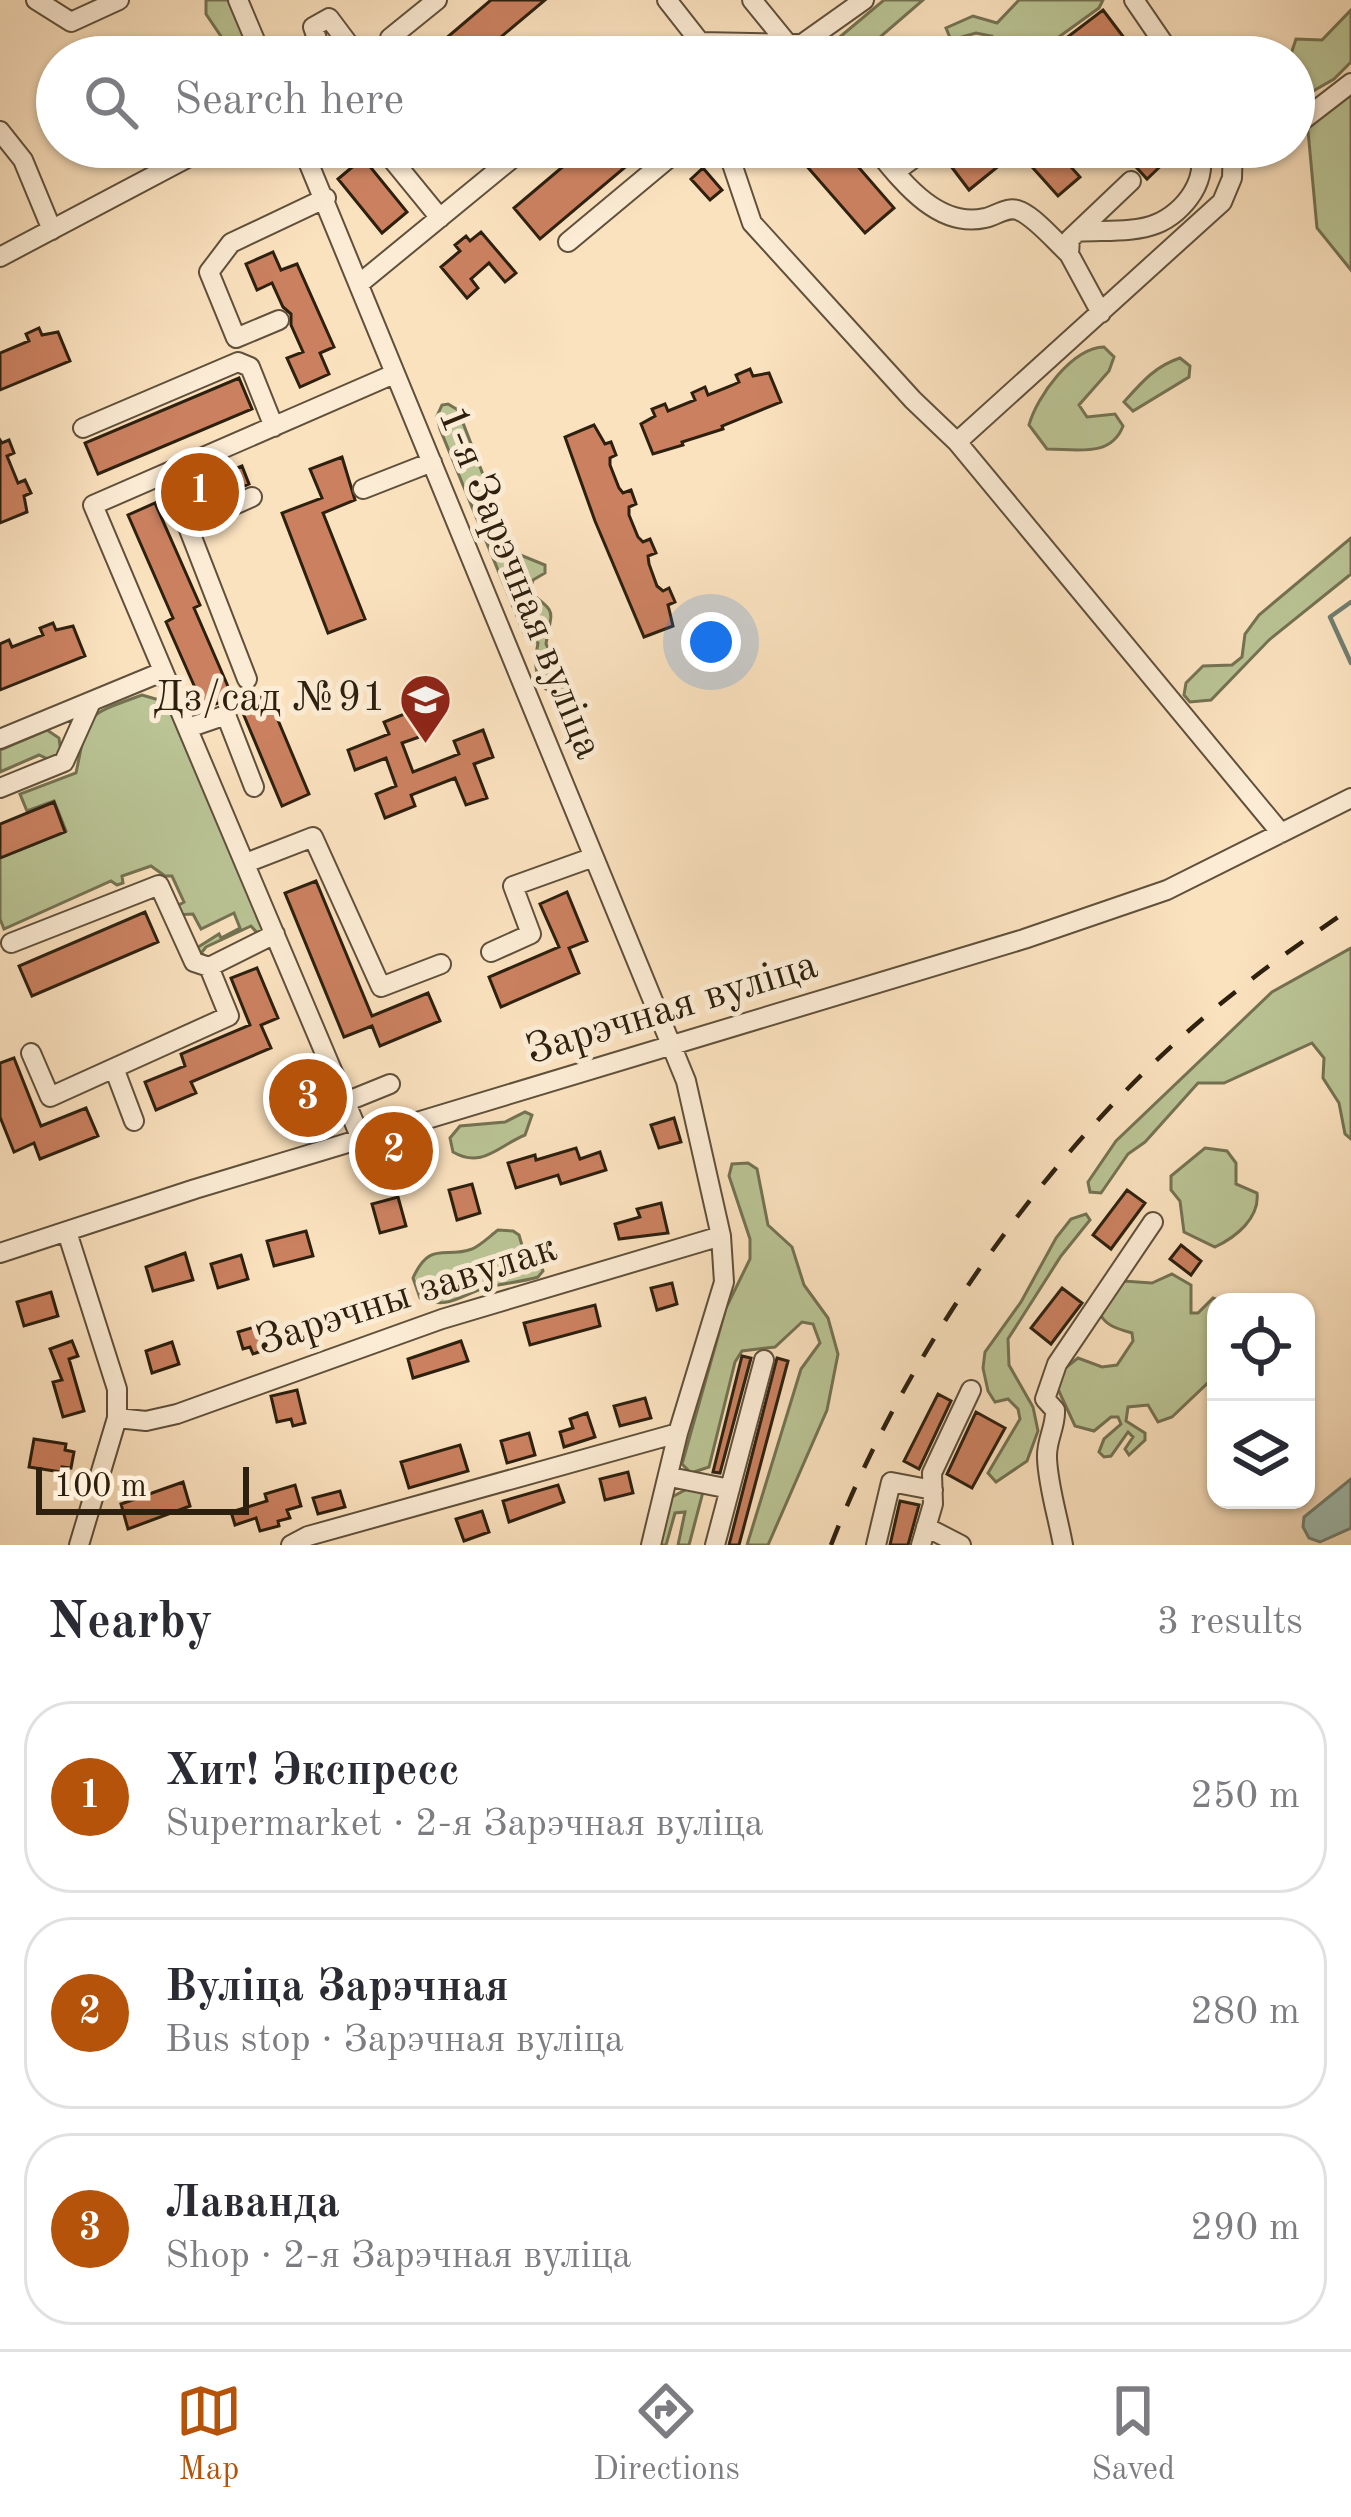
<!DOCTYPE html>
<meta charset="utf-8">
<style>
:root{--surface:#fff;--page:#f2f2f3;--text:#2b2b33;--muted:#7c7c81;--line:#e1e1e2;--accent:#b45309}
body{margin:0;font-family:"Old Standard TT",serif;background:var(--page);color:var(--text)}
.controls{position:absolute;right:36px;bottom:36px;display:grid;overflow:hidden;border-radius:24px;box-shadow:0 3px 9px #0004}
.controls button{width:108px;height:108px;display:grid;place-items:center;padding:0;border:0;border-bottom:3px solid var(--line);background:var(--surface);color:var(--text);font:60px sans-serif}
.scale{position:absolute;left:36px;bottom:30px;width:213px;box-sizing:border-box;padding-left:12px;border:6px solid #2d200f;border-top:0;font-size:33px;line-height:42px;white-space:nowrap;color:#2d200f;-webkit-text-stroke:9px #fcecd5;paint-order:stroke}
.you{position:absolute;left:711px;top:642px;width:42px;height:42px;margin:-30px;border:9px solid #fff;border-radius:50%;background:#1a73e8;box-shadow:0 0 0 18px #1a73e833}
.badge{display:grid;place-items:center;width:78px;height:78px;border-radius:50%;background:var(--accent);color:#fff;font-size:39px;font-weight:700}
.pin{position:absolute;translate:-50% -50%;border:6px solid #fff;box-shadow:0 3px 12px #0006}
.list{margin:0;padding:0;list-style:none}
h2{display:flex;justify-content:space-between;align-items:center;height:156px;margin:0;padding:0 48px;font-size:51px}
h2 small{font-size:39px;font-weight:400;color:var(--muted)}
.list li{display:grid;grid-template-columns:78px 1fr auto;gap:36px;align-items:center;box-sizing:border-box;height:192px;margin:0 24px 24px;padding:0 24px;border:3px solid var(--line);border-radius:48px}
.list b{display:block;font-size:45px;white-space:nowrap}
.list p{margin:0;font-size:39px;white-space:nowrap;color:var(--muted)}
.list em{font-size:39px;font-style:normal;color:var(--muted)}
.icon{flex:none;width:66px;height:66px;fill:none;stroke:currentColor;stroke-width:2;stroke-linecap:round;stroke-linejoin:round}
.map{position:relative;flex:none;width:1351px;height:1545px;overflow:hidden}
.search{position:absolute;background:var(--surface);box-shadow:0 3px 9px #0004;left:36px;right:36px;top:36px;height:132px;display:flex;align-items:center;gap:30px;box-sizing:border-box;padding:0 42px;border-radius:66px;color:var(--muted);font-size:45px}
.sheet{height:804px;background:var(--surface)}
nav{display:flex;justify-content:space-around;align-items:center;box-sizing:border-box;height:168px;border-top:3px solid var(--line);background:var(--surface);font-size:33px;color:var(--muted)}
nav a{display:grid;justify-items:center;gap:6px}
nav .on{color:var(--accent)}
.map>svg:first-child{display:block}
.green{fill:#bac495;stroke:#747252;stroke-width:3}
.water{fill:#9fbeb2;stroke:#717f71;stroke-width:3}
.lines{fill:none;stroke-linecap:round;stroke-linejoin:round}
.stream{stroke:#717f71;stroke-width:4.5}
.building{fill:#cb8160;stroke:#2d200f;stroke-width:3}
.minor-casing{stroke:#60503b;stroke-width:22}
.minor{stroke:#fcecd5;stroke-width:18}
.rail{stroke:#2d200f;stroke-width:4.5;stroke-dasharray:21 21;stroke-linecap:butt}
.labels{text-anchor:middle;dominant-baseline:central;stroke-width:10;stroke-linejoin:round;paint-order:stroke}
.street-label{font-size:42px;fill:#2d200f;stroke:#fcecd5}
.poi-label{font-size:42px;fill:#2d200f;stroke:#fcecd5;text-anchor:end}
</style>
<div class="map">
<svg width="1351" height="1545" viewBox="0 0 1351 1545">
<rect width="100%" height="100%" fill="#fbe2bf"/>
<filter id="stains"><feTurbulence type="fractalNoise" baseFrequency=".00167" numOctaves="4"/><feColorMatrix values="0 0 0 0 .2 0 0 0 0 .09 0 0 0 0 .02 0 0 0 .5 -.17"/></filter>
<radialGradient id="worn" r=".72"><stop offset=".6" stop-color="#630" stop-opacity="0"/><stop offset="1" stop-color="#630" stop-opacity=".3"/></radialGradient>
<path class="green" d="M 206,0 L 230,0 L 255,57 L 235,57 L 206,14 Z
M 884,0 L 923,0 L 857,57 L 823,57 L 823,51 Z
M 1019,0 L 1103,0 L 1099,8 L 1031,57 L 974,57 L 991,36 L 976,33 L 951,40 L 946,28 L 973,16 L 997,23 Z
M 1351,10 L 1351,62 L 1334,79 L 1301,98 L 1294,91 L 1294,57 L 1290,57 L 1296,39 L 1322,40 Z
M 1351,85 L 1351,270 L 1317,228 L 1307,120 Z
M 1104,347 L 1114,357 L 1109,371 L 1079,405 L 1087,417 L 1115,414 L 1123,426 C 1111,458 1076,449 1047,449 L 1029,425 C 1037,396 1072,348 1104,347 Z
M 1180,358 L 1190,366 L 1189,377 L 1133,411 L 1124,402 C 1141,383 1155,366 1180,358 Z
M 448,404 L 458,410 L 513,552 L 545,565 L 545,573 L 533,580 L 529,592 C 559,614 551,610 546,644 L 566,685 L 566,693 C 535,697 533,666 538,643 L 525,636 L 440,429 L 437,416 L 442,405 Z
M 1351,538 L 1351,574 L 1269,640 L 1211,700 L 1190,702 L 1184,695 L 1186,683 L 1203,666 L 1232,665 L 1242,657 L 1245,634 L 1259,615 Z
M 142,695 L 166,702 L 175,719 L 266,926 L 259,935 L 251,926 L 206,947 L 202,952 L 206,962 L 195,949 L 219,934 L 221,938 L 240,928 L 234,913 L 201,929 L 193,914 L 174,915 L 173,908 L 184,902 L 172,876 L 165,876 L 151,866 L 122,876 L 123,883 L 117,885 L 111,881 L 4,929 L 0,919 L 0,858 L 66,831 L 54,801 L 27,811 L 20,794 L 76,773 C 89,711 82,717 142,695 Z
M 47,730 L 59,738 L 61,753 L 50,760 L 39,755 L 0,772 L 0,750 Z
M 1351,948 L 1351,1139 L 1345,1134 L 1339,1103 L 1323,1078 L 1324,1058 L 1312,1043 L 1224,1083 L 1198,1083 L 1145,1142 L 1128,1154 L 1101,1193 L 1090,1192 L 1088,1182 L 1116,1141 L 1272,992 Z
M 525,1112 L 532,1115 L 525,1135 C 498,1146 482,1169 453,1152 L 450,1138 L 460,1126 L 505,1122 Z
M 418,1148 L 426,1149 L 428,1163 L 403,1175 L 367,1172 L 364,1165 L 370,1160 L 393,1162 Z
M 1205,1148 L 1227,1151 L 1236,1163 L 1236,1184 L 1257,1193 C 1260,1218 1236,1237 1215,1247 L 1184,1232 L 1180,1201 L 1171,1190 L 1171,1176 Z
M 748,1163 L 757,1169 L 768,1225 L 792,1247 L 804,1285 L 828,1318 L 838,1354 L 827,1410 L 768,1545 L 747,1545 L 801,1369 L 820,1343 L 813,1324 L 802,1322 L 775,1347 L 742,1351 L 735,1362 L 709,1467 L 691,1473 L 682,1464 L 726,1308 L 750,1259 L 750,1239 L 729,1176 L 732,1164 Z
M 1086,1214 L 1090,1220 L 1061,1256 L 1008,1339 L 1009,1365 L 1033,1407 L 1038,1431 L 1027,1461 L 996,1482 L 988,1473 L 1020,1419 L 1018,1409 L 1008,1399 L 995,1402 L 988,1391 L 983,1368 L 985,1352 L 1021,1302 L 1056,1238 L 1071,1219 Z
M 498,1230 L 513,1231 L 519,1235 L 523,1249 L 541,1264 L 543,1271 L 538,1277 C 522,1282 504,1283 488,1287 C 461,1294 449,1311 420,1298 L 413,1278 C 430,1240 445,1259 472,1249 C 481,1245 490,1236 498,1230 Z
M 1172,1274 L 1191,1285 L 1191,1313 L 1198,1313 L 1213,1298 L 1223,1302 L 1216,1302 L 1216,1375 L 1172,1417 L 1158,1422 L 1148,1405 L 1128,1407 L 1126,1421 L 1145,1433 L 1145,1440 L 1129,1455 L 1125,1449 L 1133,1437 L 1128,1432 L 1111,1456 L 1104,1457 L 1099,1452 L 1104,1439 L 1121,1424 L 1118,1417 L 1111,1417 L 1094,1431 L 1075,1426 L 1057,1387 L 1060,1372 L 1078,1358 L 1102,1367 L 1117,1365 L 1133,1341 L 1132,1333 C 1118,1329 1102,1325 1099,1310 L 1123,1281 L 1152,1283 Z
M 693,1486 L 703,1492 L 689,1545 L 678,1545 L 685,1512 L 675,1513 L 666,1545 L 654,1545 L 668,1499 Z"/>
<path class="water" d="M 1351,1479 L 1351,1528 L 1320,1542 L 1309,1538 L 1303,1527 L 1304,1517 Z"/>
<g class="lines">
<path class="stream" d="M 1351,602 L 1330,617 L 1351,663"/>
</g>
<path class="building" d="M 491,0 L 545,0 L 477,57 L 424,57 Z
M 1103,10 L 1125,39 L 1101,57 L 1066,57 L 1057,45 Z
M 586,147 L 649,147 L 540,239 L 514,208 Z
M 790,147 L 841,147 L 894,208 L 865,233 Z
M 942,147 L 1022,147 L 969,190 L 941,153 Z
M 1038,147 L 1053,147 L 1080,177 L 1058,196 L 1025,159 Z
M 1118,147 L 1160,147 L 1170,157 L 1147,179 Z
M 363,158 L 407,212 L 382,233 L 338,179 Z
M 703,168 L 722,190 L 710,200 L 691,179 Z
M 481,232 L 516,273 L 505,282 L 489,263 L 471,279 L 478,288 L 467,298 L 441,267 L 460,251 L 455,245 L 466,236 L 470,241 Z
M 273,252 L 281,270 L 297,264 L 334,347 L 320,353 L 329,374 L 300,387 L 287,358 L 303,352 L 291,325 L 291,314 L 283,307 L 272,283 L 257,290 L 246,264 Z
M 39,328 L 42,335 L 58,332 L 70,361 L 0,390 L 0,353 L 29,341 L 26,334 Z
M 750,369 L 753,376 L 769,373 L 781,402 L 722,426 L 723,429 L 682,442 L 683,445 L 653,454 L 641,424 L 655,416 L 652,409 L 665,404 L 668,411 L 695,400 L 692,393 L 705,387 L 708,395 L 733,385 L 739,382 L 736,375 Z
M 239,378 L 252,409 L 98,474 L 85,443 Z
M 594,425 L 605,444 L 611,442 L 616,455 L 610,458 L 610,465 L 619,488 L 623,493 L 631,490 L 636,504 L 629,507 L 629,515 L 638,537 L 643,542 L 650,539 L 656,553 L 648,556 L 649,564 L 657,586 L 663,591 L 669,588 L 675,602 L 668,605 L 673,626 L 644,637 L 595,521 L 565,437 Z
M 0,440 L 2,443 L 9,440 L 14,453 L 7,456 L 18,483 L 25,480 L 31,493 L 24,496 L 27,512 L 0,523 Z
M 342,457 L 355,500 L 323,513 L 365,619 L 328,633 L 282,513 L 322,498 L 310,469 Z
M 242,466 L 249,484 L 195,508 L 187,488 Z
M 155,503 L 200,605 L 194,608 L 233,698 L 204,708 L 166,622 L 173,618 L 128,515 Z
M 53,623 L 56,630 L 73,626 L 85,656 L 0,690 L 0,644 L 9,640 L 12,647 L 43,635 L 40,628 Z
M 267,694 L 309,794 L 282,806 L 240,706 Z
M 412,711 L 422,736 L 402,743 L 413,772 L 459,754 L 454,741 L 483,730 L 493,757 L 474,764 L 487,798 L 466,805 L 455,778 L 411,795 L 415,806 L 385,818 L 376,794 L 396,786 L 386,758 L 355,770 L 348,750 L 389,734 L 384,722 Z
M 54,802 L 65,832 L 0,858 L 0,824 Z
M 316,881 L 372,1016 L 428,993 L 440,1021 L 380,1046 L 372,1026 L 344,1037 L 285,893 Z
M 567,892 L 587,941 L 569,948 L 579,973 L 501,1007 L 489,977 L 559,947 L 540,904 Z
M 145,912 L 158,942 L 32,996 L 19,966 Z
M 257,968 L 278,1018 L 261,1025 L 271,1048 L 191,1082 L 196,1093 L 156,1110 L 145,1082 L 185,1066 L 181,1054 L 250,1025 L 231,978 Z
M 14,1058 L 41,1126 L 86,1108 L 98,1136 L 40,1159 L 34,1143 L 14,1152 L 0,1117 L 0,1063 Z
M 674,1118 L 681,1142 L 659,1148 L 651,1125 Z
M 576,1148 L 580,1159 L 600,1152 L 606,1170 L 561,1184 L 558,1175 L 516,1188 L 508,1163 L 535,1155 L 536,1160 Z
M 472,1184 L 480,1213 L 457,1220 L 449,1190 Z
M 1127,1190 L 1145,1203 L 1111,1249 L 1093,1235 Z
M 398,1197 L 406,1226 L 380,1233 L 372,1204 Z
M 661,1203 L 668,1233 L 619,1239 L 615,1224 L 640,1217 L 637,1209 Z
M 306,1231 L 313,1256 L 274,1266 L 267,1241 Z
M 1181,1245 L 1201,1261 L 1191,1275 L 1170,1259 Z
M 185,1253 L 193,1280 L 153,1291 L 146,1267 Z
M 241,1255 L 248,1279 L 218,1288 L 211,1264 Z
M 672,1283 L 677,1304 L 657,1310 L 651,1288 Z
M 1062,1288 L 1082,1303 L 1051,1344 L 1031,1328 Z
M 51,1292 L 58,1316 L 24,1326 L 17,1302 Z
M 595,1305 L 600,1326 L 530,1345 L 524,1323 Z
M 261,1325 L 268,1349 L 253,1354 L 250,1347 L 243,1349 L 238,1332 Z
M 72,1341 L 78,1356 L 69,1359 L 84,1411 L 63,1417 L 53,1382 L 62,1380 L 50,1349 Z
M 461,1341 L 468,1361 L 413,1378 L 408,1359 Z
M 172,1342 L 179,1364 L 152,1373 L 146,1351 Z
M 742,1356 L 751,1358 L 720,1473 L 713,1472 Z
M 777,1358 L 788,1361 L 739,1545 L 729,1545 Z
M 297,1390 L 305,1423 L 293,1426 L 291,1419 L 277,1422 L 271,1396 Z
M 938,1394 L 951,1401 L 919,1469 L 904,1461 Z
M 645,1398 L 651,1418 L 620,1426 L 614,1406 Z
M 976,1412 L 1005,1428 L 972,1488 L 947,1474 Z
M 587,1413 L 595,1437 L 564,1447 L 560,1432 L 573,1428 L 570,1419 Z
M 529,1433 L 535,1455 L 507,1463 L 501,1441 Z
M 34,1439 L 66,1444 L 65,1450 L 74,1452 L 71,1468 L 62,1467 L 61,1472 L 29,1467 Z
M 460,1445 L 468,1471 L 409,1488 L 401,1462 Z
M 628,1472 L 633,1493 L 605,1500 L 600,1479 Z
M 183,1482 L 190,1506 L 128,1529 L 121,1504 Z
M 295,1485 L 301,1506 L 287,1510 L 290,1518 L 278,1521 L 279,1526 L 260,1531 L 256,1518 L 235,1525 L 231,1512 L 267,1501 L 265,1494 Z
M 558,1485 L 564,1502 L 509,1522 L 503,1501 Z
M 340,1491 L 345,1507 L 318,1514 L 313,1498 Z
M 900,1501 L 919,1505 L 908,1545 L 890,1545 Z
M 482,1511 L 489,1532 L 464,1541 L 456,1519 Z"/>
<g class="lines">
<defs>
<path id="minor" d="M 36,0 L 71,22 L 119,0
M 238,0 L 262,57
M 667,0 L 700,42 L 802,44 L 864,0
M 752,0 L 787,43
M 1134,0 L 1173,57
M 390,38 L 437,0
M 323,57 L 313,27 L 329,18 L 347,42 L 347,57
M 1294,127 L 1351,83
M 0,131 L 23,160 L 52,230
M 302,147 L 686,1081 L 721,1236 L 724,1282 L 678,1433 L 651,1545
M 382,147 L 440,218
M 718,147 L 728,152 L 752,223 L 913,400 L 957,442 L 1281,833
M 874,147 C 901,180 937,229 985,218 C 996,216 1008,205 1020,211 C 1037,219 1055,241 1069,254
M 1235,156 L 1269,147
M 895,172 L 929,147
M 1078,232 C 1102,230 1134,233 1156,224 C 1184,213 1212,177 1197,147
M 568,242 L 682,147
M 0,257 L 208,147
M 359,284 L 526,147
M 1101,313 L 1069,254 L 1070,239 L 1131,181
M 279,320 L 236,338 L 209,272 L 231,243 L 326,198
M 83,428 L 238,362 L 250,367 L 274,427
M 957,442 L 1222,202 L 1232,178 L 1233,147
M 167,473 L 247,679
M 363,489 L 432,462
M 187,526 L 252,497
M 188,728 L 226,715 L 254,787
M 0,739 L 162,672
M 0,788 L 64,762 L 91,702
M 246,863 L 313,837 L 381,987 L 441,964
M 11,943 L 159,885 L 194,962 L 209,967 L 275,934
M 491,952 L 531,934 L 513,886 L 591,858
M 31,1053 L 50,1097 L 229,1016 L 209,967
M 114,1068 L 134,1121
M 348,1101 L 390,1084
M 362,1141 L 93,505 L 394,374
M 67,1232 L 117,1389 L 117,1418 L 79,1545
M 0,1253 L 195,1189 L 1024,939 L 1167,890 L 1351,798
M 117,1418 L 146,1421 L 177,1414 L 442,1319 L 721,1236
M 670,1477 L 730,1489
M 926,1527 L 961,1545
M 291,1545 L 308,1536 L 678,1433
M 715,1545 L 764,1360
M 876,1545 L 891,1482 L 933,1490
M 921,1545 L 933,1504 L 932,1473 L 971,1390
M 1063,1545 C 1058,1517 1048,1486 1047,1458 C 1046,1440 1056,1427 1055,1410 L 1045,1399 L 1057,1364 L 1153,1222"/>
</defs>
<use href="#minor" class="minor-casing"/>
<use href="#minor" class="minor"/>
<path class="rail" d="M 831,1545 C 910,1340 1065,1124 1239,989 C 1275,960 1314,934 1351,908"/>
</g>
<defs>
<symbol id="school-pin" viewBox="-11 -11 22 30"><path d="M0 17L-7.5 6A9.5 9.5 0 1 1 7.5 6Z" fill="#8f2418" stroke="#fcecd5"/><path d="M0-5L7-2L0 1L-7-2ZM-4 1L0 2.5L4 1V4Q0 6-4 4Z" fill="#fff"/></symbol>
</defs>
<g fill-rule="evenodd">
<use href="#school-pin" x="396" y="670" width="59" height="81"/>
</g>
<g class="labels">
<g class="street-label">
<text transform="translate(519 583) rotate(68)">1-я Зарэчная вуліца</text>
<text transform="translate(672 1009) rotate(-17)">Зарэчная вуліца</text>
<text transform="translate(407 1296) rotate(-18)">Зарэчны завулак</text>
</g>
<g class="poi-label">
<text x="386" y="699">Дз/сад №91</text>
</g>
</g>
<rect width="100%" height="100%" filter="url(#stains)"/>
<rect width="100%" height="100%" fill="url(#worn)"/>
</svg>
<div class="controls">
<button><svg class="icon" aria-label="locate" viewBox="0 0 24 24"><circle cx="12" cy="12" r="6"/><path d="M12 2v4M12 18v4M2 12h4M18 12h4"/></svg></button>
<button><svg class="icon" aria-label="layers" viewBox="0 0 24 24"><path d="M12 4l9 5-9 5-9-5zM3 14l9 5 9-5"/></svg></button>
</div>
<div class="scale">100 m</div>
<div class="you"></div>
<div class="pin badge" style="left:200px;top:492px">1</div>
<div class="pin badge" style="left:394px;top:1151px">2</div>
<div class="pin badge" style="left:308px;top:1098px">3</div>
<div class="search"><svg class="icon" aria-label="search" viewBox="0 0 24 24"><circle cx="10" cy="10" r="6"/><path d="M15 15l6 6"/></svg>Search here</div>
</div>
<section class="sheet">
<h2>Nearby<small>3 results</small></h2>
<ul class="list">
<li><span class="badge">1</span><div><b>Хит! Экспресс</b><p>Supermarket · 2-я Зарэчная вуліца</p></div><em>250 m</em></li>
<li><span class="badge">2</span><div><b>Вуліца Зарэчная</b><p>Bus stop · Зарэчная вуліца</p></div><em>280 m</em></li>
<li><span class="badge">3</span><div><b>Лаванда</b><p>Shop · 2-я Зарэчная вуліца</p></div><em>290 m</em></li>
</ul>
</section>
<nav>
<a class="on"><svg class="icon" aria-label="map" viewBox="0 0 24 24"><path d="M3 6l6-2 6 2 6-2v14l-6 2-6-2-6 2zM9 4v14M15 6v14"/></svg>Map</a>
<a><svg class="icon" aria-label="directions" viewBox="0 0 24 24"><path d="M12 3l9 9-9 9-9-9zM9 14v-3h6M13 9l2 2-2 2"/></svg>Directions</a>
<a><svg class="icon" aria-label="saved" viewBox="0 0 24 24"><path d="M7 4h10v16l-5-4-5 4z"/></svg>Saved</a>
</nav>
